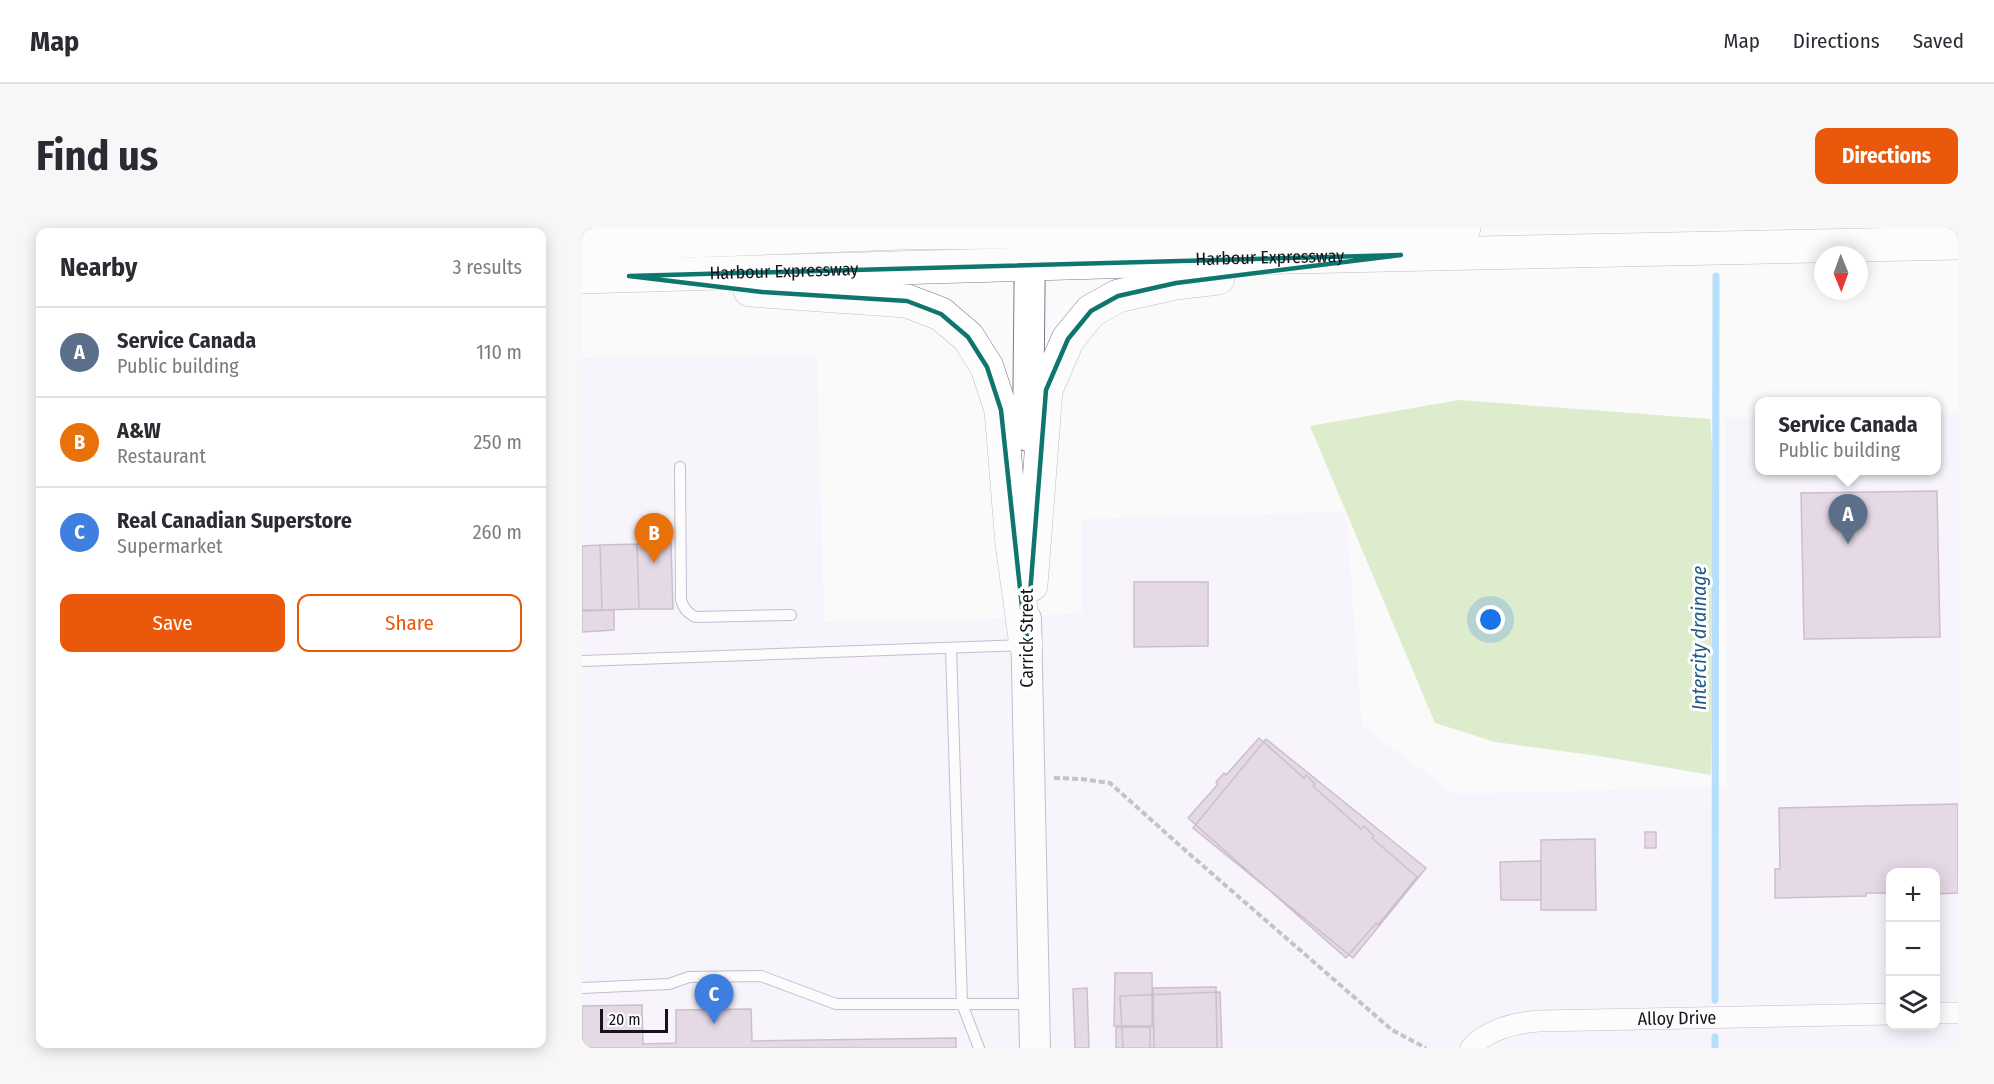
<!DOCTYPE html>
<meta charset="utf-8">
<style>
:root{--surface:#fff;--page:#f7f7f7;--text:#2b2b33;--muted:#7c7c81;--line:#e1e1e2;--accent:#ea580c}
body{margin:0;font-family:"Fira Sans Condensed",sans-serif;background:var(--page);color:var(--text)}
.controls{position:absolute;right:18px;bottom:18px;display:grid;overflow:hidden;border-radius:12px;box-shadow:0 3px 15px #0003}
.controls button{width:54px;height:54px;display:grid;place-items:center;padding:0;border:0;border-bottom:2px solid var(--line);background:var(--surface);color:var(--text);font:30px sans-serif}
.compass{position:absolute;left:1232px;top:18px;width:54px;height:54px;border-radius:50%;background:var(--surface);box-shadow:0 3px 15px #0003;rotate:179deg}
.scale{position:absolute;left:18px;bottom:15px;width:68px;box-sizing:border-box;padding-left:6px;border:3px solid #17121d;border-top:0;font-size:16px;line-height:21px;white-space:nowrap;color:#17121d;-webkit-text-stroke:4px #fff;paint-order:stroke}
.you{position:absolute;left:909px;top:392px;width:21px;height:21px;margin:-15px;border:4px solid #fff;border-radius:50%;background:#1a73e8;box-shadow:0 0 0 9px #1a73e833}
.badge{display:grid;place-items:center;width:39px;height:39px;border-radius:50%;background:var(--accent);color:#fff;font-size:20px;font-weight:700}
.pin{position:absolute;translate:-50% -50px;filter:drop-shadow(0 2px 3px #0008)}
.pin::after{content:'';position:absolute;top:32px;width:21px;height:18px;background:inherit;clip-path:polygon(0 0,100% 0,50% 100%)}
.popup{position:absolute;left:1173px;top:169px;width:186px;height:78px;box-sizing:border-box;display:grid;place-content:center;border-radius:12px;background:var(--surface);filter:drop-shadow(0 2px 4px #0005);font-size:20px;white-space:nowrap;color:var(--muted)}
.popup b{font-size:22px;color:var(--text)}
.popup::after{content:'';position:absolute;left:50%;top:100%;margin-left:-12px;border:12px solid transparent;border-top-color:var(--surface)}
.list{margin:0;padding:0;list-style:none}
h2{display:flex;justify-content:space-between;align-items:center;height:78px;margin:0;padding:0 24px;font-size:26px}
h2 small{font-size:20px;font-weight:400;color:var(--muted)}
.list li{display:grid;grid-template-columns:39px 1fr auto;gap:18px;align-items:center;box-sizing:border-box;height:90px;padding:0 24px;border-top:2px solid var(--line)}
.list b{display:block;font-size:22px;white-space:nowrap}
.list p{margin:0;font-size:20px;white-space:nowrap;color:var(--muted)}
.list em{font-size:20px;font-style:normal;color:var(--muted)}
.actions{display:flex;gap:12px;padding:18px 24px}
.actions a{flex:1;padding:14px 0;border:2px solid var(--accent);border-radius:12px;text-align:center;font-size:21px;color:var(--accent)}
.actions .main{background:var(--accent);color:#fff}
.icon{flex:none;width:33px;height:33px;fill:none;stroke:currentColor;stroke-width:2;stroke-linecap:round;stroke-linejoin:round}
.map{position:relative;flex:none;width:1376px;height:820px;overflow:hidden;border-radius:12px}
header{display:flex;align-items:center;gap:36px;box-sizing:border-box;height:84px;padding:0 30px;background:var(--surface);border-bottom:2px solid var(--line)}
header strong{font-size:28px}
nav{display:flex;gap:33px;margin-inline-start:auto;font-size:21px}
.intro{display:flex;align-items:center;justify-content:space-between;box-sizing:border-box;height:144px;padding:0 36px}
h1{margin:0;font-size:42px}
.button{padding:15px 27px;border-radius:12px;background:var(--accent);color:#fff;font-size:21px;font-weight:700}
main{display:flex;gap:36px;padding:0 36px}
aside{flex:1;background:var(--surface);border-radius:12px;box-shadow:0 3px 15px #0003}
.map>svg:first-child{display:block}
.commercial{fill:#f4edfe;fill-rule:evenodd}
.green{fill:#badc97}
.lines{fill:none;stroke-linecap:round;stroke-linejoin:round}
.stream{stroke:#66bcfa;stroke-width:7}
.building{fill:#cdb2ce;stroke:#927993;stroke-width:1.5}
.lane-casing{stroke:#837493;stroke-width:12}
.street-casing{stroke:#837493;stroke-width:22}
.secondary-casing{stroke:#837493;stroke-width:32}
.primary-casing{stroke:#837493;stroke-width:34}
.path{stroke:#838086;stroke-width:4;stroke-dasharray:6 3;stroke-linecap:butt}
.lane{stroke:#fff;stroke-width:10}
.street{stroke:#fff;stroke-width:21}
.secondary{stroke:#fff;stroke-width:30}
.primary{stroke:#fff;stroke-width:33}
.marked{fill:none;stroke:#0f766e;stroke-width:4.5;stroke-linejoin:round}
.labels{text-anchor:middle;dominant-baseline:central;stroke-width:6;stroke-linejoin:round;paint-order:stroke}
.street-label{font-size:18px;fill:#17121d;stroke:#fff}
.water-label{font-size:20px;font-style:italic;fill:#1d5b84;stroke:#fff}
</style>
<header>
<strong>Map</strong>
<nav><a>Map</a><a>Directions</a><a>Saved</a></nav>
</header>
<div class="intro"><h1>Find us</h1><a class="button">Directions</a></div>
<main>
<aside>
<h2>Nearby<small>3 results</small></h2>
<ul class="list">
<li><span class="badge" style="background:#5c6f8a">A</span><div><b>Service Canada</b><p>Public building</p></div><em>110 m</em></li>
<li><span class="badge" style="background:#e8710a">B</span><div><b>A&amp;W</b><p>Restaurant</p></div><em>250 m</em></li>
<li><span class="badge" style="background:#3f7fe0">C</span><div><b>Real Canadian Superstore</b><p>Supermarket</p></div><em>260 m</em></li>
</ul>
<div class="actions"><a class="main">Save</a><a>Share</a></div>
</aside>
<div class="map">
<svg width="1376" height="820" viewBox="0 0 1376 820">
<rect width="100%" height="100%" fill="#fafafa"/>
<path class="commercial" d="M 235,128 L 242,394 L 422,390 L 500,385 L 499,291 L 764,284 L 780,498 L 873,566 L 1145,559 L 1143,190 L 1177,189 L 1178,242 L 1354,242 L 1355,186 L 1376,186 L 1376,820 L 0,820 L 0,130 ZM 1308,644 L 1354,644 L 1354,798 L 1308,798 Z"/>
<path class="green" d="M 877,172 L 1128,191 L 1137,307 L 1134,341 L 1129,547 L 1017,528 L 913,514 L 853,495 L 728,198 Z"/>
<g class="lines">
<path class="stream" d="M 1133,772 L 1134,48
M 1133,809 L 1133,820"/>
</g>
<path class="building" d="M 1355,263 L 1358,409 L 1222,411 L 1219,265 Z
M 89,315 L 91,381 L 57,381 L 55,316 Z
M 55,316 L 57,381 L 20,382 L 18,317 Z
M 18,317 L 20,382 L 0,382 L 0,318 Z
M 552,354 L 626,354 L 626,418 L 552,419 Z
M 32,382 L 32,402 L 0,404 L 0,383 Z
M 677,510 L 722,550 L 724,547 L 733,556 L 731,558 L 779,601 L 782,598 L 792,608 L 790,610 L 835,649 L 796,697 L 794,695 L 764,730 L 606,590 L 636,556 L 634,554 L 642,545 L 644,547 Z
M 684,511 L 844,640 L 771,730 L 611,600 Z
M 1376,576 L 1376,665 L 1354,666 L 1354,644 L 1308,644 L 1308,665 L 1284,665 L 1284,668 L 1193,670 L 1193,641 L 1198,641 L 1197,580 Z
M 1063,604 L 1074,604 L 1074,620 L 1063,620 Z
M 1013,611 L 1014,682 L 959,682 L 959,612 Z
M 959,633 L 959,672 L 919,672 L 918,634 Z
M 533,745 L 570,745 L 570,798 L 532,798 Z
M 634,759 L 635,820 L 572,820 L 571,760 Z
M 505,760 L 507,820 L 493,820 L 491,761 Z
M 638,764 L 640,820 L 541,820 L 538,768 Z
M 60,777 L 61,816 L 94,815 L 94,782 L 169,781 L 170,813 L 374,810 L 374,820 L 0,820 L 0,778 Z
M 534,799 L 568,799 L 568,820 L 534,820 Z"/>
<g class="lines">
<defs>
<path id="lane" d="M 98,239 L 99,372 C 102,381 105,384 113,389 L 209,387
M 369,420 L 380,776 L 397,820
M 0,433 L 440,417
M 0,760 L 87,756 L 107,749 L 179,748 L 254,776 L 449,776"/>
<g id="street">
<path d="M 1354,785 L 1376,785"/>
<path id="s1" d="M 889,820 C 906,801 932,795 957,793 L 1308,786"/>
</g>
<path id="secondary" d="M 446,208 L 448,13
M 444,391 L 453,820"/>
<g id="primary">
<path d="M 0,17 L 319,5 L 882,0"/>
<path id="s2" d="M 0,49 L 658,30 L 1376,15"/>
<path d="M 168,62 L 325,73 L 359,86 L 386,109 L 405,139 L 419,182 L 430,316 L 444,417"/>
<path d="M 449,357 L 464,162 L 486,111 L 509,83 L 536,68 L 594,55 L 636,50"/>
</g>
</defs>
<use href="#lane" class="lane-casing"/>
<use href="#street" class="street-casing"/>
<use href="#secondary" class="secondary-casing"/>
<use href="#primary" class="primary-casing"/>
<path class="path" d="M 472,550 L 499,551 L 528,555 L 612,630 L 810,802 L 844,820"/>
<use href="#lane" class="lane"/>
<use href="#street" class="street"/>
<use href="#secondary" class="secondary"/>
<use href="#primary" class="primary"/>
</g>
<path d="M0 0H1376V820H0ZM 819,27 L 594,55 L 536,68 L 509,83 L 486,111 L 464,162 L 444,417 L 419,182 L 405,139 L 386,109 L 359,86 L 325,73 L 180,64 L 47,48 Z" fill="#fafafa" fill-opacity=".55" fill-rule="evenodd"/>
<path class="marked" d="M 819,27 L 594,55 L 536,68 L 509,83 L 486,111 L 464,162 L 444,417 L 419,182 L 405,139 L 386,109 L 359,86 L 325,73 L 180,64 L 47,48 Z"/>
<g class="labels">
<g class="street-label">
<text stroke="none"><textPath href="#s2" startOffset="688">Harbour Expressway</textPath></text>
<text stroke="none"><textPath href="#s2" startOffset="202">Harbour Expressway</textPath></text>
<text transform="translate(445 410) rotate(-90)">Carrick Street</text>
<text stroke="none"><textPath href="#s1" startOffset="213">Alloy Drive</textPath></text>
</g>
<g class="water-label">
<text transform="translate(1117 410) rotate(-90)">Intercity drainage</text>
</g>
</g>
</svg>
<div class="controls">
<button>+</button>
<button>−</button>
<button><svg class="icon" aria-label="layers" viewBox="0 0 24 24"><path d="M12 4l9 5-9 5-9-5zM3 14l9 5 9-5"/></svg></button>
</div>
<svg class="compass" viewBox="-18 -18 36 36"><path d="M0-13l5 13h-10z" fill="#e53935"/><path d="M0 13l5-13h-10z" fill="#7c7c81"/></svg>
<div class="scale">20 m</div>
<div class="you"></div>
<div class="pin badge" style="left:1266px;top:316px;background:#5c6f8a">A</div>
<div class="popup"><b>Service Canada</b>Public building</div>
<div class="pin badge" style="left:72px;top:335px;background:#e8710a">B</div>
<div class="pin badge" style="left:132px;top:796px;background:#3f7fe0">C</div>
</div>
</main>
